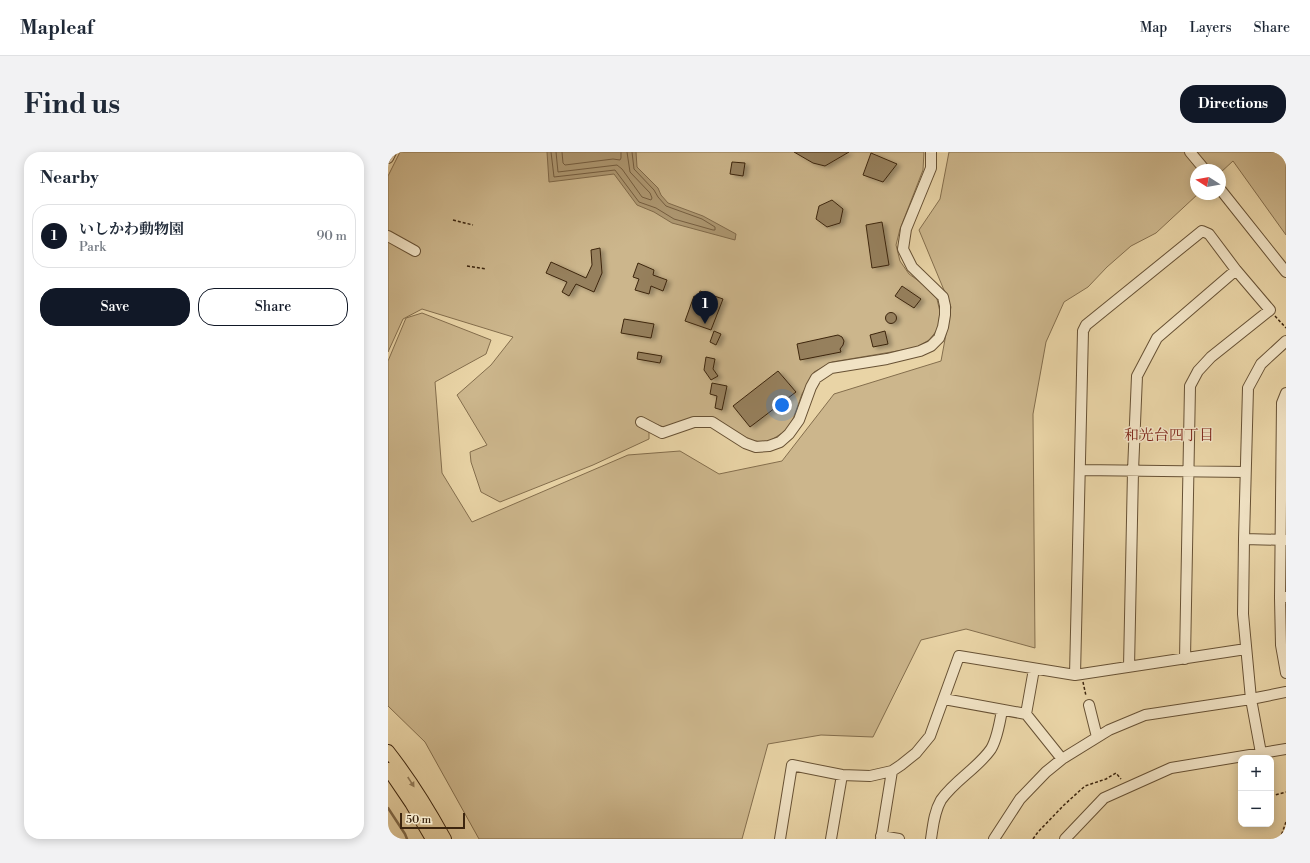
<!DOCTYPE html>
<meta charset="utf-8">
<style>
:root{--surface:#fff;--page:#f2f2f3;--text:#1f2937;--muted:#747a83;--line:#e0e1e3;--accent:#111827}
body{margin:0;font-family:"Libre Bodoni","Noto Serif JP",serif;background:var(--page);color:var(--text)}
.controls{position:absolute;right:12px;bottom:12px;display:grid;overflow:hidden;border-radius:8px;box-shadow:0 2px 10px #0003}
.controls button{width:36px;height:36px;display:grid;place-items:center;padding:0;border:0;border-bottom:1px solid var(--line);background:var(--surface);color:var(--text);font:20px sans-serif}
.compass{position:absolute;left:802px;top:12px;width:36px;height:36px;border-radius:50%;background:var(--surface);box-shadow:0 2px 10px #0003;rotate:281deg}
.scale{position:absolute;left:12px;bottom:10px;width:65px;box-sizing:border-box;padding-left:4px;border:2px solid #3c250e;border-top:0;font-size:11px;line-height:14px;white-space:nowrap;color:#3c250e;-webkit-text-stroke:3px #f1e3c5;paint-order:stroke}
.you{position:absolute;left:394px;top:253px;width:14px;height:14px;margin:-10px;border:3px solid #fff;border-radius:50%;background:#1a73e8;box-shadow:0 0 0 6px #1a73e833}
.badge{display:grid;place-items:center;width:26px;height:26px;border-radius:50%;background:var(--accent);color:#fff;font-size:13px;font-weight:700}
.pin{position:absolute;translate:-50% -33px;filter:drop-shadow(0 1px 2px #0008)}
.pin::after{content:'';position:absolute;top:21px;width:14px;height:12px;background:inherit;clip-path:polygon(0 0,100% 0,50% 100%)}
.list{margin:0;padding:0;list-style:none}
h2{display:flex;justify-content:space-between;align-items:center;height:52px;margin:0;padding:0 16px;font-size:17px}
h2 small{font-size:13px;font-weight:400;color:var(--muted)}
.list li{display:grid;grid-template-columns:26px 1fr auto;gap:12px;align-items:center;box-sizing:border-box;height:64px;margin:0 8px 8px;padding:0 8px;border:1px solid var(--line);border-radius:16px}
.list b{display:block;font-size:15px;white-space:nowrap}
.list p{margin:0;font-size:13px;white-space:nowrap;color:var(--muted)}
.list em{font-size:13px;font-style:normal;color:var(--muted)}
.actions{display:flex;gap:8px;padding:12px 16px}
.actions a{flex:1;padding:9px 0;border:1px solid var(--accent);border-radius:16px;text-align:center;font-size:14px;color:var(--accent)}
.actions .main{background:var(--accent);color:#fff}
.map{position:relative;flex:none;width:898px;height:687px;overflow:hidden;border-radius:16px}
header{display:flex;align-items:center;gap:24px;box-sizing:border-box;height:56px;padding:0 20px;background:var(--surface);border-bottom:1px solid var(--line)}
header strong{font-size:19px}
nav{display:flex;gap:22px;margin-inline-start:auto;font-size:14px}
.intro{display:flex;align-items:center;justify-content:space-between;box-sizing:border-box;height:96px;padding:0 24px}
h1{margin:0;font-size:28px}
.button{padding:10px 18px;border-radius:16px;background:var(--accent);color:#fff;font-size:14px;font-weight:700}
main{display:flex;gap:24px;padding:0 24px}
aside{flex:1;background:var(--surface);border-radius:16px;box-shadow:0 2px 10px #0003}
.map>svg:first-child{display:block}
.green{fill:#ccb68c;stroke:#846e4d}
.water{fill:#ae9872;stroke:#806a4a}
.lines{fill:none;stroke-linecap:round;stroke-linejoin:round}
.shore{stroke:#755e40;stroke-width:1}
.stream{stroke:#806a4a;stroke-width:2.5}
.building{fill:#96805d;stroke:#3c250e;filter:url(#shadow)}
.minor-casing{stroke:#675134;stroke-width:12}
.major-casing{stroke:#3c250e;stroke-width:14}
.path{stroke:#3c250e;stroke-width:1.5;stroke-dasharray:3 2;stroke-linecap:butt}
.minor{stroke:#f1e3c5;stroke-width:10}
.major{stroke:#e9d4a6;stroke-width:12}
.oneway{fill:#927c5a}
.labels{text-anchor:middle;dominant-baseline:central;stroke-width:3;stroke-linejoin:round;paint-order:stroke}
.neighbourhood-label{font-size:15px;fill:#7a1f14;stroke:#f1e3c5}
</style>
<header>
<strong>Mapleaf</strong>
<nav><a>Map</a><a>Layers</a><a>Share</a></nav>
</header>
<div class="intro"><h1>Find us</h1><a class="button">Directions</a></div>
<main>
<aside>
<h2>Nearby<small></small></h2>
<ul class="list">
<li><span class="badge">1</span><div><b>いしかわ動物園</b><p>Park</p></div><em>90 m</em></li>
</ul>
<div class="actions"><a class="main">Save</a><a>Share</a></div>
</aside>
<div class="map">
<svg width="898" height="687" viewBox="0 0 898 687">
<defs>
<filter id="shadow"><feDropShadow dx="4" dy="2" stdDeviation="2" flood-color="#0004"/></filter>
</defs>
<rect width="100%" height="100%" fill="#e9d4a6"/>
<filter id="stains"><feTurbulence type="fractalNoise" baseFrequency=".005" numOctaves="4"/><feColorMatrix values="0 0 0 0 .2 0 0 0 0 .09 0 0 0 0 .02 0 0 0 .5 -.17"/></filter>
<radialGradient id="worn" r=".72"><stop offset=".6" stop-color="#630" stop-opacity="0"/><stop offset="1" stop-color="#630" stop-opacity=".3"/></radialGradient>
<path class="green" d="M 12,0 L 536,0 L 535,18 L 512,77 L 508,93 L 512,109 L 521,122 L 535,132 L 549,147 L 552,160 L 550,177 L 541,188 L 527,196 L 444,210 L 426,220 L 414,242 L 405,267 L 399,278 L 380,290 L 364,289 L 345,278 L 328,266 L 306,265 L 279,276 L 261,270 L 261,287 L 205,313 L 112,350 L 93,340 L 83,310 L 82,300 L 99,293 L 69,243 L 103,213 L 125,185 L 34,157 L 15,167 L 0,200 L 0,24 Z
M 561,0 L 898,0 L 898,83 L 845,9 L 832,21 L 832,18 L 808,18 L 808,42 L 810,42 L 768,81 L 743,94 L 719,115 L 700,135 L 676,150 L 658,190 L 645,262 L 647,496 L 578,477 L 533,488 L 485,585 L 433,583 L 380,592 L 354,687 L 91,687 L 37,590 L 0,554 L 0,209 L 18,166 L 34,161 L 103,188 L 98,202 L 47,230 L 54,321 L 84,370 L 240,303 L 292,299 L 331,322 L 394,309 L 446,242 L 553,209 L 563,155 L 531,78 L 552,47 Z"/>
<path class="water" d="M 159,0 L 248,0 L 249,15 L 270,36 L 273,43 L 280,51 L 315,64 L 348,82 L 347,88 L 284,71 L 266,60 L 249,53 L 226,22 L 161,30 Z"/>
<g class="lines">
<path class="shore" d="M 163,0 L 166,25 L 227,18 L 251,50 L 268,56 L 286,67 L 325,78 L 327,78 L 327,75 L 314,67 L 278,54 L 270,45 L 266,38 L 246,17 L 244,0
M 168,0 L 170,20 L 229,13 L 234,17 L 254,45 L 263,48 L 264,46 L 262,41 L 242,20 L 239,0
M 174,0 L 175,11 L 177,13 L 225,7 L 232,8 L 233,6 L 233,0"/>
<path class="stream" d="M 0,656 L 17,682 L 19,687"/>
</g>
<path class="building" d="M 406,0 L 461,0 L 437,14 L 425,11 Z
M 483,1 L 509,12 L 495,30 L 475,23 Z
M 344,10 L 357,11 L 355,24 L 342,22 Z
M 444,48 L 455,57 L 452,71 L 439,75 L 428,67 L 431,54 Z
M 494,70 L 501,113 L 484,116 L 478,73 Z
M 212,96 L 214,121 L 206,140 L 188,132 L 181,144 L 174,140 L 179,130 L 158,121 L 163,110 L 198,126 L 204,113 L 203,98 Z
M 250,111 L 266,118 L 265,123 L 279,128 L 275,139 L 263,134 L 261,142 L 247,138 L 251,127 L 245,125 Z
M 514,134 L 533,147 L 526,156 L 507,144 Z
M 312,139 L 335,147 L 323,178 L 297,169 L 306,144 L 310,145 Z
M497.5 166a5.5 5.5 0 1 1 11 0a5.5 5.5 0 1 1-11 0Z
M 236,167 L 266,172 L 263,186 L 233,181 Z
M 326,179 L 333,182 L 328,193 L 322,190 Z
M 497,179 L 500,192 L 485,195 L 482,183 Z
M 450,183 L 454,185 L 456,189 L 455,193 L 452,197 L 453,200 L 412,208 L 409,192 Z
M 250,200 L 274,204 L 272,211 L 249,207 Z
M 318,205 L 327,207 L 325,217 L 330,224 L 323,228 L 316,218 Z
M 390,219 L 408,240 L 362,275 L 345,254 Z
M 324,231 L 339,234 L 334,258 L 327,256 L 329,244 L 322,242 Z"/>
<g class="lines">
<defs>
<path id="minor" d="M 802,0 L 817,18
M 0,6 L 3,0
M 832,37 L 898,120
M 0,84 L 27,99
M 253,270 L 274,281 L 306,270 L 324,270 L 357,291 L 368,295 L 381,294 L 392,290 L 401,282 L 411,268 L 423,235 L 428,226 L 443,216 L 499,207 L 532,199 L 543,194 L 551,186 L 555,175 L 557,163 L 557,154 L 555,145 L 524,115 L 515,97 L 518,77 L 543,16 L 543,0
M 692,318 L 857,320
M 856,387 L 898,388
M 898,445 L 892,446 L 893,493 L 898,521
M 892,446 L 894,251 L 898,241
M 741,515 L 745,319 L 749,224 L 769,186 L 848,118
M 687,523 L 695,179 L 698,173 L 814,79 L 821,82 L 848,118 L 882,158 L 823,205 L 810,219 L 802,234 L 797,507
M 556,547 L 638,562 L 674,607
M 701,553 L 709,585
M 638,562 L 646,517
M 873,601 L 863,547 L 855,462 L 856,387 L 860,236 L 873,212 L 898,189
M 493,684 L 511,687
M 392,687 L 404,613 L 454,623 L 482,624 L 504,619 L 513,613 L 528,601 L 542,584 L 571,504 L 687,523 L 858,497
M 443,687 L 454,623
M 493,687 L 504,619
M 543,687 C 545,674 546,660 553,648 C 567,628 590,616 603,597 C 609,587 612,570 614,558
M 606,687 L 632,647 L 658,620 L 674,607 L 721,578 L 757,563 L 863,547 L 898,540
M 677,687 L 716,646 L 783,616 L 898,597"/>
<path id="major" d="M 0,599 C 22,627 40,656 57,687
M 0,617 L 23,651 L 44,687"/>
</defs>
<use href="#minor" class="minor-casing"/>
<use href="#major" class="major-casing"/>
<path class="path" d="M 65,68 L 85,73
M 79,114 L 98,117
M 887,164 L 898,176
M 695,530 L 698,544
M 883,644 L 898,640
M 645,687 L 650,680 L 676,653 L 697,634 L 718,627 L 728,621 L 733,627
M 892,687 L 898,670"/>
<use href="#minor" class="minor"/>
<use href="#major" class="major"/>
</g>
<defs><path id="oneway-solid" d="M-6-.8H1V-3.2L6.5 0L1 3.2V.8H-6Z"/></defs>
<use class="oneway" href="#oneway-solid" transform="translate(23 630) rotate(57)"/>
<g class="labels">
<g class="neighbourhood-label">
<text x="781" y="283">和光台四丁目</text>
</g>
</g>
<rect width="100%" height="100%" filter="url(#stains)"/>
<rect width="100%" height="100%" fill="url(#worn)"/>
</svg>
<div class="controls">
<button>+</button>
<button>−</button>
</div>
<svg class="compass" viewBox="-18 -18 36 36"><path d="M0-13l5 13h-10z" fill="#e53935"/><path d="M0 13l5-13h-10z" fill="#747a83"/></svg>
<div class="scale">50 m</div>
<div class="you"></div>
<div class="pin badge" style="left:317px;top:172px">1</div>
</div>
</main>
